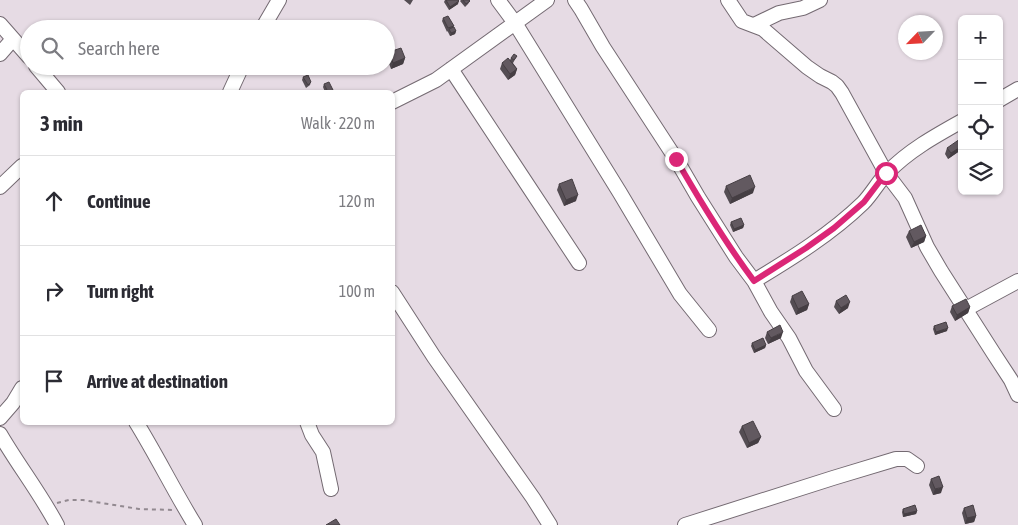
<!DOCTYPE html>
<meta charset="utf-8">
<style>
:root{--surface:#fff;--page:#f7f7f7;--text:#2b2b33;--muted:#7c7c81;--line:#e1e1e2}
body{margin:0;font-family:"Asap Condensed",sans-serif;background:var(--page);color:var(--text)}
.controls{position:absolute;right:15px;top:15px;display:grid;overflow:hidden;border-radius:8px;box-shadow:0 1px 4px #0004}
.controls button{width:45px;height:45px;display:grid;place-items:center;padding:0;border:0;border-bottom:1px solid var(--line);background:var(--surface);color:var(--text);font:25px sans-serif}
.compass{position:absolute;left:898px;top:15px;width:45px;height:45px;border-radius:50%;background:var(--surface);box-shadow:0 1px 4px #0004;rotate:245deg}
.stop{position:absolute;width:15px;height:15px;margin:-11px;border:4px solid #db2777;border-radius:50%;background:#fff}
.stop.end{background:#db2777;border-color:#fff;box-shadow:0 1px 5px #0008}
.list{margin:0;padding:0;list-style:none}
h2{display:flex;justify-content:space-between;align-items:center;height:65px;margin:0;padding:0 20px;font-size:21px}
h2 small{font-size:16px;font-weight:400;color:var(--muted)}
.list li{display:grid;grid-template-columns:32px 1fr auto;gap:15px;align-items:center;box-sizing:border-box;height:90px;padding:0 20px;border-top:1px solid var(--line)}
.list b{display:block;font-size:19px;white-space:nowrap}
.list em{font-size:16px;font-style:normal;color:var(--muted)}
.icon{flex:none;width:28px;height:28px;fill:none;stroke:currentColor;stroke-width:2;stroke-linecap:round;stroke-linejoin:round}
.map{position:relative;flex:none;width:1018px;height:525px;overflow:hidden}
.search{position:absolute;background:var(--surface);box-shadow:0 1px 4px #0004;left:20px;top:20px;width:375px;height:55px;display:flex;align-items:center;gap:12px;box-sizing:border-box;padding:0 18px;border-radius:28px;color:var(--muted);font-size:19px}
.panel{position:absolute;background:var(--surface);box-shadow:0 1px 4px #0004;left:20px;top:90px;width:375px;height:335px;border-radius:8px}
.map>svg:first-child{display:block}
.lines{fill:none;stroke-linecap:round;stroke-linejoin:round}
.minor-casing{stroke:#746a72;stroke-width:16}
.path{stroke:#928990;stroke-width:2;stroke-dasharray:4 4;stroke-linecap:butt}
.minor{stroke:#fff;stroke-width:14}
.wall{fill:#544d53}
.shaded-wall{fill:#453e43}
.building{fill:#625960;stroke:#453e43}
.route{stroke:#db2777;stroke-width:6}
</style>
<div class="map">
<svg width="1018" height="525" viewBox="0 0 1018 525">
<rect width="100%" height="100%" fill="#e6dbe4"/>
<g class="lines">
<defs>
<path id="minor" d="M 498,0 L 515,23 L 620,193 L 680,294 L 709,330
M 575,0 L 581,9 L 603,47 L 676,159 L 698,197 L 736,257 L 754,281 L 771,312 L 789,338 L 806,371 L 834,409
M 728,0 L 742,21 L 763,29 L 807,67 L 820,76 L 832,82 L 837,86 L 842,93 L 886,173 L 905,198 L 927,247 L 941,271 L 994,354 L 1011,380 L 1018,395
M 0,24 L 29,57
M 754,25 L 779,13 L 803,8 L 820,0
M 262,29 L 279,0
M 0,54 L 13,39
M 36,66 L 58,92
M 451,69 L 579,263
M 230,92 L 242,66
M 999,100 L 1018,89
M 392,102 L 436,80 L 547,0
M 0,187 L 22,166
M 754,281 C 792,258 831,234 863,203 C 872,194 878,182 887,173 C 908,151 935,136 962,121
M 392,292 L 434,357 L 533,498 L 550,525
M 966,309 L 1018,281
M 0,418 L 13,403 L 22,388
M 136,422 C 157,456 174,491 195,525
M 307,422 L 312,435 L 323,452 L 331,489
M 0,434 C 18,465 40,493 57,525
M 685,525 L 833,478 L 896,459 L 907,459 L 917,466"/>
</defs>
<use href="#minor" class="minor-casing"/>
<path class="path" d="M 57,503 L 69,500 L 83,500 L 139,509 L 173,510"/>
<use href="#minor" class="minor"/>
</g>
<path class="wall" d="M 404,0 L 413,0 L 410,5 Z
M 445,0 L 458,0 L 458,4 L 449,10 L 444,2 Z
M 461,0 L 469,0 L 470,1 L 468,4 L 465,7 L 460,1 Z
M 443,18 L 454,26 L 453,27 L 456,31 L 455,34 L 450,36 L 448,32 L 448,31 L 447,32 L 442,21 Z
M 389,52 L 405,58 L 403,64 L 391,69 L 387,58 Z
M 517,56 L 513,63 L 517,69 L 515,75 L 508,80 L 500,69 L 502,63 L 510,60 L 511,58 Z
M 303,77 L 311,82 L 310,85 L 306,88 L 302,80 Z
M 324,84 L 332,92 L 325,92 L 323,87 Z
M 947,148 L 961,150 L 948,159 L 945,154 Z
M 559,184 L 576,201 L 564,206 L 557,190 Z
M 726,186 L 753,193 L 730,204 L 724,192 Z
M 731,222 L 744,225 L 743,228 L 733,232 L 730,225 Z
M 909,231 L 926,236 L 924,242 L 911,248 L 906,237 Z
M 792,296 L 809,304 L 807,310 L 796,315 L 790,302 Z
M 836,301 L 848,308 L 839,314 L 834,307 Z
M 952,306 L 970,307 L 968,313 L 955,321 L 950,312 Z
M 934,326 L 947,331 L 935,335 L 933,329 Z
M 767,332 L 781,338 L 768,344 L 765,338 Z
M 752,343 L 766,345 L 765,348 L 754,353 L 751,346 Z
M 742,426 L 761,437 L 758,443 L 747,448 L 739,432 Z
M 931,479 L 941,493 L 933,495 L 929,485 Z
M 964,508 L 976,516 L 974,522 L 965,524 L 962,513 Z
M 903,509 L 917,511 L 916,514 L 903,517 L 902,512 Z"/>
<path class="shaded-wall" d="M 459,1 L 458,4 L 449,10 L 450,7 Z
M 456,31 L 455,34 L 450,36 L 451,33 Z
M 405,58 L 403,64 L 391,69 L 393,63 Z
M 378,66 L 382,66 L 381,68 L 377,69 Z
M 363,69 L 369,69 L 368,72 L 362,72 Z
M 517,69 L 515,75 L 508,80 L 510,74 Z
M 962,146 L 961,150 L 948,159 L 951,153 Z
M 755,187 L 753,193 L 730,204 L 732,198 Z
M 578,195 L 576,201 L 564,206 L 566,200 Z
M 744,225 L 743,228 L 733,232 L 734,229 Z
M 926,236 L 924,242 L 911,248 L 914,242 Z
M 850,302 L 848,308 L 839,314 L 841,308 Z
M 809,304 L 807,310 L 796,315 L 798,309 Z
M 970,307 L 968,313 L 955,321 L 957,315 Z
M 948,328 L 947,331 L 935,335 L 936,332 Z
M 783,332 L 781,338 L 768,344 L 771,338 Z
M 766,345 L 765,348 L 754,353 L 755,350 Z
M 761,437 L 758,443 L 747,448 L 749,443 Z
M 943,487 L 941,493 L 933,495 L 935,489 Z
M 917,511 L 916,514 L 903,517 L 904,514 Z
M 976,516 L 974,522 L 965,524 L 967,518 Z"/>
<path class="building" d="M 446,0 L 458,0 L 459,1 L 450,7 Z
M 463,0 L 469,0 L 470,1 L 466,4 Z
M 448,16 L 454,26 L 448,28 L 443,18 Z
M 454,27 L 456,31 L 451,33 L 449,29 Z
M 401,48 L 405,58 L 393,63 L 389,52 Z
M 514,54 L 517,56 L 514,60 L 511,58 Z
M 508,58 L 517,69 L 510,74 L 502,63 Z
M 363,66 L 369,66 L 369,69 L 363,69 Z
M 308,75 L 311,82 L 308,85 L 303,77 Z
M 329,82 L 333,90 L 328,92 L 324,84 Z
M 960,139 L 962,142 L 962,146 L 951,153 L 947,148 Z
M 750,175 L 755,187 L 732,198 L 726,186 Z
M 572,179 L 578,195 L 566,200 L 559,184 Z
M 741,218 L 744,225 L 734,229 L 731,222 Z
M 921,225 L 926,236 L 914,242 L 909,231 Z
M 802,291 L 809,304 L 798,309 L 792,296 Z
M 846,295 L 850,302 L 841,308 L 836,301 Z
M 966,299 L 970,307 L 957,315 L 952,306 Z
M 946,322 L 948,328 L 936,332 L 934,326 Z
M 780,325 L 783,332 L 771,338 L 767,332 Z
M 763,338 L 766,345 L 755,350 L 752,343 Z
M 753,421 L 761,437 L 749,443 L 742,426 Z
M 939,476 L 943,487 L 935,489 L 931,479 Z
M 915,505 L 917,511 L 904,514 L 903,509 Z
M 973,505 L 976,516 L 967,518 L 964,508 Z
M 336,519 L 340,525 L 326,525 Z"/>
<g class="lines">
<path class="route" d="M 676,159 C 700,201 725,242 754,281 L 806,248 L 834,228 L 864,202 L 886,173"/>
</g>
</svg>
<div class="controls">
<button>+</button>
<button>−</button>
<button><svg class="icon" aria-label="locate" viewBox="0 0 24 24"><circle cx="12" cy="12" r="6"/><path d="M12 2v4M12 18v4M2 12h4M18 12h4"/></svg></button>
<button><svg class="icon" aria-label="layers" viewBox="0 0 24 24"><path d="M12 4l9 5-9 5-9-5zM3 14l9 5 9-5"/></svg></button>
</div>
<svg class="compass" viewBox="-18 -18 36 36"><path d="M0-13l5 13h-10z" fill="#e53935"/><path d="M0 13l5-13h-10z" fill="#7c7c81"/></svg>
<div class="stop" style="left:886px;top:173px"></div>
<div class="stop end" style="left:676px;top:159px"></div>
<div class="search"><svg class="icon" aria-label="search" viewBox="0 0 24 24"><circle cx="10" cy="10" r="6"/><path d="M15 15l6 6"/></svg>Search here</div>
<section class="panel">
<h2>3 min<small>Walk · 220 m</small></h2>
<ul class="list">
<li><svg class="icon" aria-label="ahead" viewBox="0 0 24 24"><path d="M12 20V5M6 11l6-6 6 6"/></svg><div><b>Continue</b></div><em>120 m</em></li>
<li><svg class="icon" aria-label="right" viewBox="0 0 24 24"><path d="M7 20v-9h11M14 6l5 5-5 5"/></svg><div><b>Turn right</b></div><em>100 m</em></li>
<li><svg class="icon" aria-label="arrive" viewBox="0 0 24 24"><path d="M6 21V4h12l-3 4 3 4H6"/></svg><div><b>Arrive at destination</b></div></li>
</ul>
</section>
</div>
